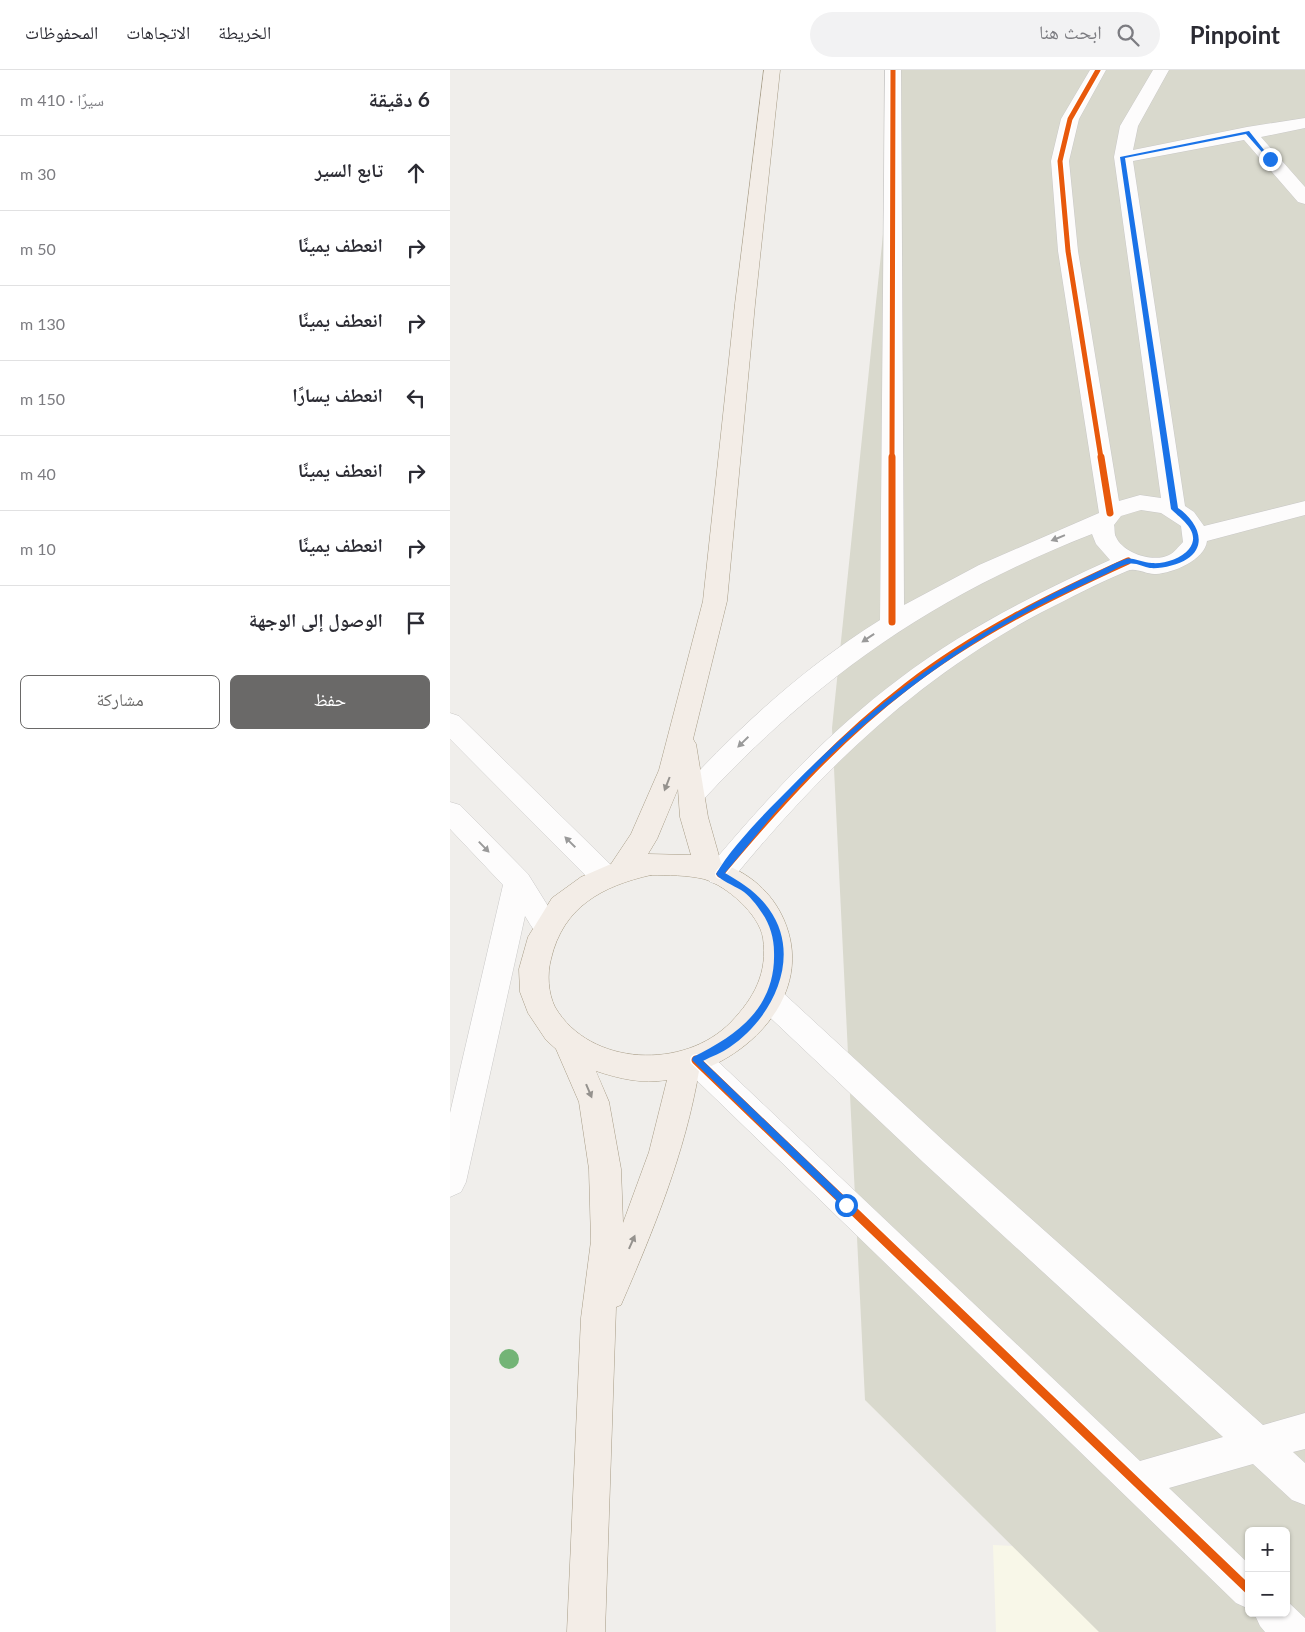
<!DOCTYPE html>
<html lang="ar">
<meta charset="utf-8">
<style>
:root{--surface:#fff;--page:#f2f2f3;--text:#2b2b33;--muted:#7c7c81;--line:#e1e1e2;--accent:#6a6968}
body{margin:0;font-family:Lato,"Noto Naskh Arabic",sans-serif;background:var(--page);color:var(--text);direction:rtl}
.controls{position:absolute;right:15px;bottom:15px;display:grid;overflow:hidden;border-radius:8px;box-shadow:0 1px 4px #0004}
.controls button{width:45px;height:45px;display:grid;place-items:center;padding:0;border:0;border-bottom:1px solid var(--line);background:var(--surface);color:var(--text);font:25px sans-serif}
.stop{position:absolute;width:15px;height:15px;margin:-11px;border:4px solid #1a73e8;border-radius:50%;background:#fff}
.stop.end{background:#1a73e8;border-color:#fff;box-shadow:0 1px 5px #0008}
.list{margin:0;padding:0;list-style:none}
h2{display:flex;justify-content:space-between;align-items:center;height:65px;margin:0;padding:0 20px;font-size:21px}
h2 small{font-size:16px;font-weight:400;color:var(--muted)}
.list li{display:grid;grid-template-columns:32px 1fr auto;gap:15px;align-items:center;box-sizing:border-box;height:75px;padding:0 20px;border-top:1px solid var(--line)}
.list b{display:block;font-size:19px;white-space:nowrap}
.list em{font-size:16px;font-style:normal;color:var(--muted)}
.actions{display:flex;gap:10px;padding:15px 20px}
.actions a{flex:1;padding:11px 0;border:1px solid var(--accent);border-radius:8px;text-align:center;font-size:18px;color:var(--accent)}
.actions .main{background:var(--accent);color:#fff}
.icon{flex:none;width:28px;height:28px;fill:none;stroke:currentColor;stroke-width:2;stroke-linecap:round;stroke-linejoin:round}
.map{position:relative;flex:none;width:855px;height:1562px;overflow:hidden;direction:ltr}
header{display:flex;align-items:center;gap:30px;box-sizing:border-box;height:70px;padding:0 25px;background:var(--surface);border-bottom:1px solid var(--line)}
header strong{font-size:24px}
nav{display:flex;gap:28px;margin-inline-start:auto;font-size:18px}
.search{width:350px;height:45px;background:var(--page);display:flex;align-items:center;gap:12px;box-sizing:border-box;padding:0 18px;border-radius:28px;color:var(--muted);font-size:19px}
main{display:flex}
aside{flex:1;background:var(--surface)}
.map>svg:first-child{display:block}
.education{fill:#f8f7e8}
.construction{fill:#d9d9cd;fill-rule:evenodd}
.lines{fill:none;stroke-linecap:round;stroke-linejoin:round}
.minor-casing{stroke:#c9c8c7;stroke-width:1}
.major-casing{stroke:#a79c86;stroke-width:1}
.minor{fill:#fdfcfc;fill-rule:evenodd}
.major{fill:#f3ede7;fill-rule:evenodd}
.cycleway-far2-casing{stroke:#fff;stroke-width:8}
.cycleway-far1-casing{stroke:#fff;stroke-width:10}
.cycleway-casing{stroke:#fff;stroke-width:12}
.cycleway-far2{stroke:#e8590c;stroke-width:5}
.cycleway-far1{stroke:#e8590c;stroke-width:7}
.cycleway{stroke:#e8590c;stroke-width:9}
.tree{fill:#73b476}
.oneway{fill:#9a9a9a}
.oneway2{fill:#95928e}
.route{fill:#1a73e8}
</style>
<header>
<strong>Pinpoint</strong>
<div class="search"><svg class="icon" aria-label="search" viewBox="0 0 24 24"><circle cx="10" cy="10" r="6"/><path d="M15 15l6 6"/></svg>ابحث هنا</div>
<nav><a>الخريطة</a><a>الاتجاهات</a><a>المحفوظات</a></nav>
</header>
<main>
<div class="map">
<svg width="855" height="1562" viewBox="0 0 855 1562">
<rect width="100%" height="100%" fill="#f0eeeb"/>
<path class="education" d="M 543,1475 L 704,1483 L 784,1562 L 546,1562 Z"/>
<path class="construction" d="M 450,0 L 855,0 L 855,1562 L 649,1562 L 415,1330 L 382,658 ZM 799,1461 L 836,1461 L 836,1543 L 799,1543 Z"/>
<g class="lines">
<defs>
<path id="minor" d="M 435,0 L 451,0 L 454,535 L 529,495 L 649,443 L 608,181 L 601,91 L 611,49 L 640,0 L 656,0 L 629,49 L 619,91 L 628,181 L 669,431 L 690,425 L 711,428 L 664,87 L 670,56 L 703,0 L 719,0 L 688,56 L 683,80 L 797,57 L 855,48 L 855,58 L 811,67 L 855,117 L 855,134 L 848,132 L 794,70 L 683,91 L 735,436 L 744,442 L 754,456 L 855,431 L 855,445 L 757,471 C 755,490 723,503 706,504 C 697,505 686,497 677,501 C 648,513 620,528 592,542 C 465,609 370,702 280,812 L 270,815 L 260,812 L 256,804 L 260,796 C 317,728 378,662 449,609 C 513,560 587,523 660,490 L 646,474 L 642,464 C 483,526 367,607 251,732 L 242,735 L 233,732 L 229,725 L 233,718 C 292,654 356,596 430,550 ZM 691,440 L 711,443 L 731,456 L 733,472 C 729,476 724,483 719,485 C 703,493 673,483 666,467 C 664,464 665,458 664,455 L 671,446 Z
M 0,643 L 9,646 L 165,799 L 169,807 L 165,815 L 155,818 L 145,815 L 0,669 Z
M 0,732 L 10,735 L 78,804 L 111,857 L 107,865 C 88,872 84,860 75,846 L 16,1112 L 11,1122 L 0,1127 L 0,1043 L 53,815 L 0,759 Z
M 320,917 L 330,920 L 496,1073 L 813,1355 L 855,1343 L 855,1379 L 843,1382 L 855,1393 L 855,1435 L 842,1430 L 803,1394 L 719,1418 L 799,1494 L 799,1539 L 786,1533 L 235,999 L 231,990 L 235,981 L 246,977 L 257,981 L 690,1391 L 773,1367 L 474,1093 L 310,938 L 305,929 L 310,920 Z
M 836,1530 L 855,1548 L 855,1562 L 815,1562 L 810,1556 L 804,1543 L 836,1543 Z"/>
<path id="major" d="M 314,0 L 330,0 L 305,234 L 277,531 L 243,669 L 246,674 L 258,747 L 271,793 C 299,803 322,822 334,850 C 363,917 310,979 249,1001 C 235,1083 204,1159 171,1235 L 166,1237 L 155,1562 L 117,1562 L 131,1248 L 141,1171 L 139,1099 L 129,1032 L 106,979 L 96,970 L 78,943 L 70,922 L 69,899 L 78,867 L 102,828 L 131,807 L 161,794 L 181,764 L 209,700 L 253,531 L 285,234 ZM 228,719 L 230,747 L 241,785 L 198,784 L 207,769 ZM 201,805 C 218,805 237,805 254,809 C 277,816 309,844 313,868 C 318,903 304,928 281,952 C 235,1000 140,997 105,937 C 98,923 97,904 101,889 C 113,837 152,816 201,805 ZM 146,1001 C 170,1009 192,1014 217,1010 L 199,1082 L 173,1153 L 171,1099 L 159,1032 Z"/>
</defs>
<use href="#minor" class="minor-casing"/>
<use href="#major" class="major-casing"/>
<use href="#minor" class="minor"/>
<use href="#major" class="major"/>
<defs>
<path id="cycleway-far2" d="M 648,0 L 620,49 L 610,91 L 618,181 L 651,388
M 442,388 L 443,0"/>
<path id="cycleway-far1" d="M 651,387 L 660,443
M 442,552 L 442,387
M 270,804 C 327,736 387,670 457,616 C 524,564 601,526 678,491"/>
<path id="cycleway" d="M 246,990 L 799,1520"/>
</defs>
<use href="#cycleway-far2" class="cycleway-far2-casing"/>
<use href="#cycleway-far1" class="cycleway-far1-casing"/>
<use href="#cycleway" class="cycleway-casing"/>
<use href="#cycleway-far2" class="cycleway-far2"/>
<use href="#cycleway-far1" class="cycleway-far1"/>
<use href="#cycleway" class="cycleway"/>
</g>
<circle class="tree" cx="59" cy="1289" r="10"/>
<defs><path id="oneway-solid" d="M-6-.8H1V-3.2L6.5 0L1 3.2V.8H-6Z" transform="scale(1.25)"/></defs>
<g class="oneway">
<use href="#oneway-solid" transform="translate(608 468) rotate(158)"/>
<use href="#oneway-solid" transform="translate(418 568) rotate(146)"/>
<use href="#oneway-solid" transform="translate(293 672) rotate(136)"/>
<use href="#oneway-solid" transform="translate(120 772) rotate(-135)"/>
<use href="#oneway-solid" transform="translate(34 777) rotate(46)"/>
</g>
<g class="oneway2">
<use href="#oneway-solid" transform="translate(217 714) rotate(111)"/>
<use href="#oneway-solid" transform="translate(139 1021) rotate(67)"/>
<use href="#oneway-solid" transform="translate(182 1172) rotate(-66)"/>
</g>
<path class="route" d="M 799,61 L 822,90 L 819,90 L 796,64 L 675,88 L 728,438 C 745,449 760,474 737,489 C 728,495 711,499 700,498 C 694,497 685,492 678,494 C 672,495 664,500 658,503 C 641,511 624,519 607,527 C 503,577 399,658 323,745 C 307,764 291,784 275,803 C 292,813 307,822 319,839 C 353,886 323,948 280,977 C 272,983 262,986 253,991 L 400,1132 L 401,1135 L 396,1139 L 242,990 L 243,987 C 288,965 326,937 324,882 C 324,869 320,854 312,843 C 307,835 299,825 291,820 C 283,815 271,811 266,804 C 282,776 317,741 340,718 C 431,625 524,560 641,505 C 652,500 664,493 676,489 C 683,487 693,493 702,493 C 714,494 731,489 739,479 C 752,462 731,449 721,439 L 670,87 Z"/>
</svg>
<div class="controls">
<button>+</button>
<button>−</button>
</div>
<div class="stop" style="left:396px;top:1135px"></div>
<div class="stop end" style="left:820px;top:89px"></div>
</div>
<aside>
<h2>6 دقيقة<small>سيرًا · 410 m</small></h2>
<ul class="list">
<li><svg class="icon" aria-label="ahead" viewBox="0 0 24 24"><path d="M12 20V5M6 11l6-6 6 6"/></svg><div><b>تابع السير</b></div><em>30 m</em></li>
<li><svg class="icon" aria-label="right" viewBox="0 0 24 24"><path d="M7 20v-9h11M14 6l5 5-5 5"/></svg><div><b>انعطف يمينًا</b></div><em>50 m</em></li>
<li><svg class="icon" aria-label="right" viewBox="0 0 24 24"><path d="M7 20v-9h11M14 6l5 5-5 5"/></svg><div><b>انعطف يمينًا</b></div><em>130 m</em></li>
<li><svg class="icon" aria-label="left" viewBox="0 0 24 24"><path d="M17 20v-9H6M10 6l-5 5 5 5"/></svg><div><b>انعطف يسارًا</b></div><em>150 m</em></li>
<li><svg class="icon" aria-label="right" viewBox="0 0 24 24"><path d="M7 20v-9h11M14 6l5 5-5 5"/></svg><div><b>انعطف يمينًا</b></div><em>40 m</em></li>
<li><svg class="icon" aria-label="right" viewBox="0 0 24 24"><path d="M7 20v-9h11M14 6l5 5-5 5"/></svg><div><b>انعطف يمينًا</b></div><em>10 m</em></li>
<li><svg class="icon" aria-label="arrive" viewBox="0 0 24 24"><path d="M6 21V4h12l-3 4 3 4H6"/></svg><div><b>الوصول إلى الوجهة</b></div></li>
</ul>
<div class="actions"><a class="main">حفظ</a><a>مشاركة</a></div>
</aside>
</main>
